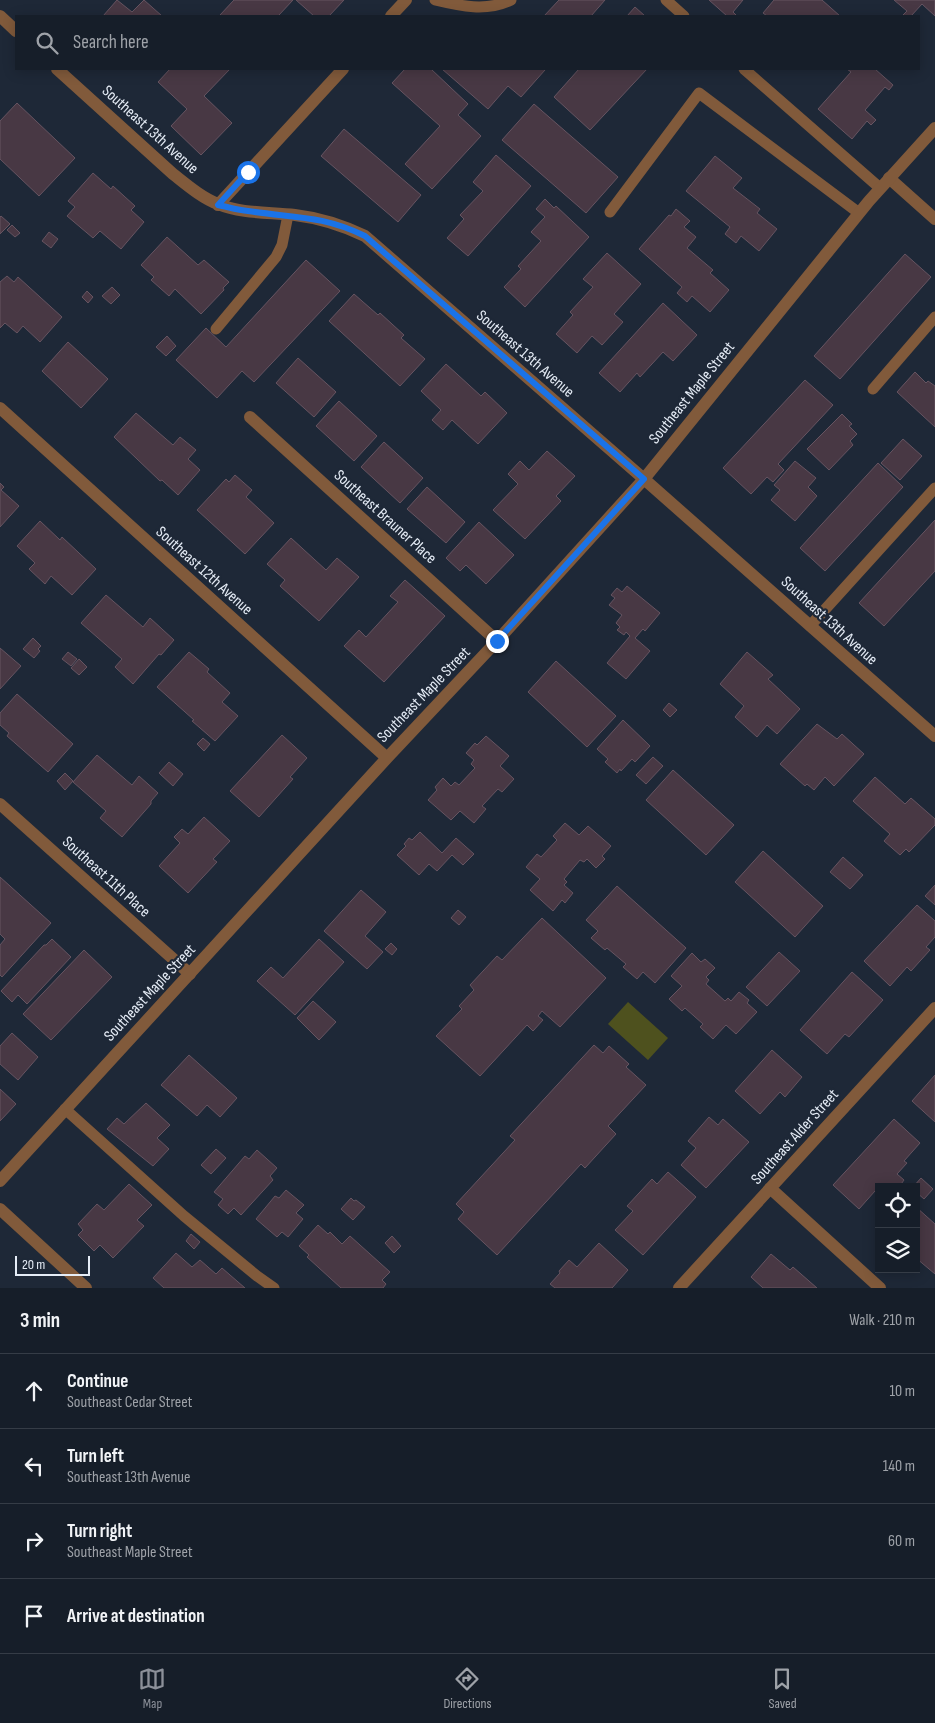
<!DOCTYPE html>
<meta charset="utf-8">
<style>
:root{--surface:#161e29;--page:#232b35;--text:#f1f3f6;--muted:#9ea2a8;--line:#353c46;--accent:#8c9099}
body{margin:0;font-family:"Sofia Sans Condensed",sans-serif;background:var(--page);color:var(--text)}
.controls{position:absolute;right:15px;bottom:15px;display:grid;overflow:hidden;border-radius:0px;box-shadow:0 2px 12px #0003}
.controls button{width:45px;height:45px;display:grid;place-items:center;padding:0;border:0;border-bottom:1px solid var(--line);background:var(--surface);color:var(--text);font:25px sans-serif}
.scale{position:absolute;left:15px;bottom:12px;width:75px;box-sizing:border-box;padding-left:5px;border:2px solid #e5ecf6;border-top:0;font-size:14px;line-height:18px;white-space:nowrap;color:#e5ecf6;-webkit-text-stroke:4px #1e2837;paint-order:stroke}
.stop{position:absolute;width:15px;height:15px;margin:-11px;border:4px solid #1a73e8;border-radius:50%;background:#fff}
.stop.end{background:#1a73e8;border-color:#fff;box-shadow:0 1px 5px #0008}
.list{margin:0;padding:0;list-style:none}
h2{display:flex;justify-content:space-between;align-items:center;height:65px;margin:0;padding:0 20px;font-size:21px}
h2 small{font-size:16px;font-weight:400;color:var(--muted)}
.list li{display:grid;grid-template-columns:32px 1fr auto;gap:15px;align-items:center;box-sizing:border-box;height:75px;padding:0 20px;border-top:1px solid var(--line)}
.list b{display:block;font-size:19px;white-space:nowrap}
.list p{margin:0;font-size:16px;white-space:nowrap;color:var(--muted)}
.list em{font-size:16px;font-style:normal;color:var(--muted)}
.icon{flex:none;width:28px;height:28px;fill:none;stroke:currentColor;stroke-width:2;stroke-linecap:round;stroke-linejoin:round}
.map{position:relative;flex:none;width:935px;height:1288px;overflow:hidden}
.search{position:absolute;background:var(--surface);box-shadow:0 2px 12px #0003;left:15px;right:15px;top:15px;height:55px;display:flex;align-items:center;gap:12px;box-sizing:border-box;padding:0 18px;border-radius:0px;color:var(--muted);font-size:19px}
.sheet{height:365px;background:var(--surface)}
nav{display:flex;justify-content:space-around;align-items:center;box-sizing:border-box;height:70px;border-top:1px solid var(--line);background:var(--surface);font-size:14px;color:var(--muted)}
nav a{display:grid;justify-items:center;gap:2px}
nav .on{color:var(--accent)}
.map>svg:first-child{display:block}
.green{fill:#4e511e}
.building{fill:#483844;stroke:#665461}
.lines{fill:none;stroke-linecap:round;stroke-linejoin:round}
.service{stroke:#815a3b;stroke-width:11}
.minor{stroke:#815a3b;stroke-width:12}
.tertiary{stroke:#815a3b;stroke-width:12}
.route{stroke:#1a73e8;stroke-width:6}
.labels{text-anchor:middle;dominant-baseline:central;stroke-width:4.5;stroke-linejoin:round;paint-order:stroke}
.street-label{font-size:16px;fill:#e5ecf6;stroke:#1e2837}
</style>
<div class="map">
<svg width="935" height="1288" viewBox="0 0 935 1288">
<rect width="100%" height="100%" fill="#1e2837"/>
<path class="green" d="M 628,1002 L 668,1038 L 648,1060 L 608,1024 Z"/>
<path class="building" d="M 117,0 L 132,12 L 144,0 L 162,16 L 103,16 Z
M 234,0 L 293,0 L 279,15 L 280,16 L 221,16 L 220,15 Z
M 296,0 L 344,0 L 329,16 L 314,16 Z
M 559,0 L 605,0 L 591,16 L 544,16 Z
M 709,0 L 743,0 L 733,12 L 736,15 L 735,16 L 727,16 Z
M 774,0 L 822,0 L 840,16 L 767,16 L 763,13 Z
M 894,0 L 935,0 L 935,16 L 922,4 L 911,16 L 905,16 L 903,15 L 907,11 Z
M 635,7 L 645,16 L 627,16 Z
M 170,69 L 230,69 L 204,96 L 232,123 L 201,155 L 171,126 L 187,109 L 158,82 Z
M 405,69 L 431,69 L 468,104 L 458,115 L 481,136 L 432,189 L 405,164 L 440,126 L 392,83 Z
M 442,69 L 544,69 L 545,70 L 521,97 L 508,86 L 488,109 Z
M 579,69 L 647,69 L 590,130 L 554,97 Z
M 847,69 L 875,69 L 893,85 L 889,90 L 885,87 L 865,110 L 876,120 L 871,125 L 867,121 L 852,139 L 818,109 L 851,72 Z
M 17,103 L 75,158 L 39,196 L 0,159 L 0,121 Z
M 534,104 L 618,177 L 586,213 L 502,140 Z
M 344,129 L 421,195 L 398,222 L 321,156 Z
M 496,155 L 531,186 L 468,256 L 447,238 L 464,219 L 460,215 L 483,191 L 473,182 Z
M 715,156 L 742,178 L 733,188 L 760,209 L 757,213 L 777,229 L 759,251 L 741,236 L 736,243 L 725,234 L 730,227 L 686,191 Z
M 93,173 L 111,189 L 113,186 L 135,206 L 131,210 L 144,222 L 121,249 L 100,231 L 93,238 L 67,216 L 75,207 L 68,201 Z
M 545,199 L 554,208 L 556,206 L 589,237 L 525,307 L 504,287 L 521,269 L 518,266 L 541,241 L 531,232 L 545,217 L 536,209 Z
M 676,209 L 690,221 L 684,227 L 696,237 L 687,248 L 713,270 L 710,273 L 729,290 L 710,312 L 692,296 L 687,302 L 677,293 L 682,287 L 639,249 L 669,215 L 671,216 Z
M 1,216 L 10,224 L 0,234 L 0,217 Z
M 12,225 L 20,233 L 15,237 L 7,230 Z
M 49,232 L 58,239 L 51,248 L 42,241 Z
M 167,237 L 198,265 L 204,260 L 229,282 L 223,288 L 224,290 L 201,314 L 175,289 L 169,296 L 151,280 L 154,277 L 141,265 Z
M 607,253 L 641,284 L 614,314 L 623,322 L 602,345 L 592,336 L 577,353 L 556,334 L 573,315 L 570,312 L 593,287 L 583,279 Z
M 905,254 L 931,277 L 840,379 L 814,356 Z
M 306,260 L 340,291 L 254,382 L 242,371 L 217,398 L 176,360 L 206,328 L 226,347 Z
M 7,276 L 14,282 L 18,277 L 62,317 L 40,342 L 23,326 L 17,333 L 5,323 L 0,328 L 0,282 Z
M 112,287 L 120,295 L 111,304 L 102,296 Z
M 87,291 L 93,297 L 88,303 L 82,297 Z
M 354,294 L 378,315 L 380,313 L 404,335 L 401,338 L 425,359 L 400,386 L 329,321 Z
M 663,303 L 697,335 L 673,361 L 663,352 L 640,377 L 637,373 L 620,392 L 599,373 Z
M 167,336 L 176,346 L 166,356 L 156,347 Z
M 68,342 L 108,379 L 81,408 L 42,371 Z
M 298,358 L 336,392 L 314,417 L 276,383 Z
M 446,364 L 481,396 L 485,392 L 507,413 L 478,444 L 452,420 L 443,430 L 432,420 L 441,410 L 421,391 Z
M 915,372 L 926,383 L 928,381 L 935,386 L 935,427 L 897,392 Z
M 805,380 L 833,405 L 778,464 L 784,470 L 773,482 L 767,477 L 751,494 L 723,468 Z
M 339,401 L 377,436 L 354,461 L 316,426 Z
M 136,413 L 173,445 L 180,437 L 196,450 L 188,459 L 200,470 L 178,495 L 162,480 L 160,481 L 114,437 Z
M 842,414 L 852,424 L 849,426 L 857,434 L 850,441 L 853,445 L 829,470 L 807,449 Z
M 903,439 L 922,456 L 900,480 L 881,463 Z
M 384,442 L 423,478 L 400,503 L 361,467 Z
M 547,451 L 575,476 L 556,496 L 561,501 L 525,539 L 493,510 L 518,484 L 508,474 L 520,461 L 529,470 Z
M 795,461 L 816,478 L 808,487 L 817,496 L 795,521 L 771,500 L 780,490 L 774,485 Z
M 878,463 L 903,487 L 825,571 L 800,548 Z
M 235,475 L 252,490 L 246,497 L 274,523 L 245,554 L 197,510 L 226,479 L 229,482 Z
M 0,483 L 4,487 L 1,490 L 19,506 L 0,527 Z
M 427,487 L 465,522 L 446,543 L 407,509 Z
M 935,520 L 935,571 L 884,626 L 859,603 Z
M 40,521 L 60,540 L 62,537 L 96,569 L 72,595 L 51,576 L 45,584 L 29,569 L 35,563 L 17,546 Z
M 479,522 L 514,555 L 486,584 L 466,565 L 460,571 L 446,558 Z
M 291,538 L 326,570 L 337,558 L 359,577 L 319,621 L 280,586 L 285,580 L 267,564 Z
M 405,580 L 445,616 L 384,682 L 344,646 L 359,630 L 366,637 L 398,602 L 390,596 Z
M 627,586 L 660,613 L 645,631 L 643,629 L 635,638 L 650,651 L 626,679 L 607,663 L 630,636 L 626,632 L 624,635 L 617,630 L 620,627 L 616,623 L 622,615 L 609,605 L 615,598 L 611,595 L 617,588 L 622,592 Z
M 106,595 L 143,627 L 150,618 L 174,640 L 161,655 L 159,654 L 133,684 L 115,667 L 122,659 L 81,623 Z
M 33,638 L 41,646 L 38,649 L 40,651 L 34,658 L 23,649 Z
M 0,648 L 21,666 L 0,689 Z
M 68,652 L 77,659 L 71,666 L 62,659 Z
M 189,652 L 209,669 L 207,672 L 230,693 L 222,702 L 238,716 L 215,741 L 192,721 L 194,720 L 157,687 Z
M 747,652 L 773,675 L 768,679 L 800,709 L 777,734 L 767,725 L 757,737 L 735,717 L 744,706 L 720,684 Z
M 79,659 L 87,667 L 79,675 L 71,668 Z
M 556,661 L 616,716 L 587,747 L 528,692 Z
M 17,694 L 73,744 L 48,772 L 7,736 L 9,733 L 0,725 L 0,713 Z
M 669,703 L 677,710 L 670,717 L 663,710 Z
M 623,720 L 650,746 L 635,762 L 632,759 L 621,771 L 620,769 L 617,773 L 605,762 L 608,759 L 597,749 Z
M 817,724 L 837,739 L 842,734 L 864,754 L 834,786 L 825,777 L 814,790 L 807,784 L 805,786 L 780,764 Z
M 282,735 L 307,758 L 290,777 L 293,779 L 259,817 L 230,791 Z
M 486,736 L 509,756 L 500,766 L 514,779 L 502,792 L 498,789 L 482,806 L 486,809 L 474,823 L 460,811 L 451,820 L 428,800 L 437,790 L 435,787 L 443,778 L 451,786 L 455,782 L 459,785 L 475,768 L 471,764 L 474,760 L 466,753 L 475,743 L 477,745 Z
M 203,738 L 210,744 L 204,751 L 197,744 Z
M 97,755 L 132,785 L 139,776 L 158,793 L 151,801 L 151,804 L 122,837 L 100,818 L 106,811 L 73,782 Z
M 653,757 L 663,766 L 646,784 L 636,775 Z
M 169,762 L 183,774 L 173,786 L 159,773 Z
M 673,770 L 734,825 L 706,855 L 646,800 Z
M 65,773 L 73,781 L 65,790 L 57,781 Z
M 875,777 L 905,804 L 911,798 L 935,819 L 935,825 L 909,852 L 906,849 L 900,855 L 884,841 L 890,834 L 853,801 Z
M 204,817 L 230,841 L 213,859 L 217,862 L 188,893 L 159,866 L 180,843 L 174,837 L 182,829 L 188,834 Z
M 565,823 L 579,835 L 588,826 L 611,846 L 602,856 L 605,859 L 596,868 L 587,859 L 584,862 L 580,860 L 564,879 L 567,882 L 564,885 L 573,893 L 565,903 L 562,900 L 553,911 L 530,890 L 540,879 L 526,867 L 537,854 L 541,857 L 557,840 L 553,836 Z
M 420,832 L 442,853 L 456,838 L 474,854 L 463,865 L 452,855 L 437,871 L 429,864 L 419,875 L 397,855 L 406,846 L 404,844 L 409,838 L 412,840 Z
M 763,851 L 823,906 L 795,937 L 735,882 Z
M 843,857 L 863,875 L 850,889 L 830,872 Z
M 0,877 L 51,923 L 2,977 L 0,975 L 0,945 L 5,939 L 0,934 Z
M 935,885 L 935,905 L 925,896 Z
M 617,886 L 686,948 L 655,983 L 643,972 L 637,979 L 623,967 L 626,964 L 607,948 L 605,950 L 591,938 L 598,931 L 586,920 Z
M 361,890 L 386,912 L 365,936 L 383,952 L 367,969 L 324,931 Z
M 917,905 L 935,921 L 935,937 L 926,947 L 930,950 L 911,971 L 907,967 L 890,986 L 864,961 Z
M 458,910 L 466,917 L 459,925 L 451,918 Z
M 542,918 L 606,978 L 560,1027 L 542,1011 L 538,1016 L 543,1020 L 533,1031 L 527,1025 L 480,1076 L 436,1036 L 462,1009 L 459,1006 L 474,990 L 470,985 L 497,956 L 502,960 Z
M 52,939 L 71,957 L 27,1004 L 18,995 L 12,1002 L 1,991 L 44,945 L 46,945 Z
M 319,939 L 344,962 L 295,1015 L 257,981 L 271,967 L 283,978 Z
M 391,943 L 397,949 L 392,955 L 385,949 Z
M 84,950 L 112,977 L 51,1040 L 23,1014 Z
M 779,952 L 800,971 L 767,1006 L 746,987 Z
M 692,953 L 701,962 L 705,959 L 715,968 L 706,977 L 709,980 L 706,984 L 725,1001 L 728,998 L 731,1001 L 739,992 L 749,1000 L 747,1003 L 757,1012 L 736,1034 L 726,1025 L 713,1039 L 700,1027 L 703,1024 L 685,1008 L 682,1011 L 669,999 L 682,986 L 671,976 Z
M 852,972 L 883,1000 L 849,1037 L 845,1034 L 827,1054 L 800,1030 Z
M 313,1001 L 336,1022 L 319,1040 L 297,1018 Z
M 12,1033 L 38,1057 L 18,1080 L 0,1064 L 0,1046 Z
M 594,1045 L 603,1053 L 609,1046 L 629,1064 L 626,1067 L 646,1085 L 608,1126 L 616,1134 L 585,1168 L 581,1164 L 497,1255 L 458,1219 L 464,1212 L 456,1204 L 515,1140 L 510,1136 Z
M 772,1050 L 802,1077 L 785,1097 L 780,1092 L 760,1114 L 735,1091 Z
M 189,1055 L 237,1098 L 220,1117 L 207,1105 L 197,1116 L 161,1085 Z
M 935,1075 L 935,1122 L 912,1101 Z
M 0,1089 L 16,1104 L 0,1121 Z
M 146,1103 L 170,1125 L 157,1138 L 169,1149 L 153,1166 L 107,1129 L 117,1118 L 124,1124 Z
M 709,1117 L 718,1125 L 723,1119 L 749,1142 L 706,1188 L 681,1165 L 696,1148 L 688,1141 Z
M 894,1119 L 920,1143 L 904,1161 L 907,1163 L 897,1174 L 904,1180 L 899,1187 L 879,1187 L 879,1194 L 875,1191 L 859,1209 L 833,1185 Z
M 216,1149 L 226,1158 L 211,1174 L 201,1165 Z
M 257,1150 L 277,1168 L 270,1176 L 273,1180 L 241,1215 L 234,1208 L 228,1214 L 218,1205 L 223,1199 L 214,1192 L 245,1156 L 249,1159 Z
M 668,1172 L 696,1197 L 643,1255 L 615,1230 L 633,1211 L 627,1206 L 652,1179 L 657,1184 Z
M 921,1178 L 933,1189 L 924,1199 L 916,1192 L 916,1187 L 913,1187 Z
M 129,1184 L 152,1205 L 137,1220 L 144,1226 L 113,1258 L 100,1245 L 94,1251 L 78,1235 L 83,1230 L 78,1224 L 97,1204 L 104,1210 Z
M 286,1190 L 304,1205 L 296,1213 L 303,1219 L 288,1237 L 282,1232 L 277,1237 L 256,1219 L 275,1196 L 279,1198 Z
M 351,1198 L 354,1201 L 356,1200 L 365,1207 L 353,1220 L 341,1209 Z
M 916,1207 L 935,1224 L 935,1274 L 916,1258 Z
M 318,1225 L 328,1234 L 330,1232 L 342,1244 L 350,1236 L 390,1272 L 382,1280 L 386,1284 L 383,1288 L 341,1288 L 307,1257 L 309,1255 L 299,1246 Z
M 191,1234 L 200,1242 L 194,1249 L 186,1241 Z
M 392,1236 L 401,1246 L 394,1253 L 385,1243 Z
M 599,1243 L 628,1270 L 612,1288 L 555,1288 L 550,1284 L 560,1273 L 559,1271 L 569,1260 L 577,1267 Z
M 176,1253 L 192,1267 L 200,1260 L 216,1274 L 222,1268 L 245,1288 L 164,1288 L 153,1278 Z
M 771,1254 L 790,1270 L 793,1267 L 817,1288 L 763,1288 L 751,1277 Z"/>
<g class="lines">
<path class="service" d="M 435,0 C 460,6 487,12 511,0
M 666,0 L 684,16
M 744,69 L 880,188
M 610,212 L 699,93 L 859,213
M 216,329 L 276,257 L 282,245 L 288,215
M 873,389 L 935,317
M 810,626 L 935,488
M 65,1109 L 184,1216 L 257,1276 L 274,1288"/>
<path class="minor" d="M 0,16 L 16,31
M 391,16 L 406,0
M 57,69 L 173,174 C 187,185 202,198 218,204 C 242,214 270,212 295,215 C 320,218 342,225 365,236 L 644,479
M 889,178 L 935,219
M 218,205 L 343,69
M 250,417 L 497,641
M 0,804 L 190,974
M 770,1188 L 880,1288
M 0,1209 L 86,1288
M 679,1288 L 935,1008"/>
<path class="tertiary" d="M 0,408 L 387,758
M 644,479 L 935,736
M 0,1181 L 387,758 L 497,641 L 644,479 L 869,201 L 935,128"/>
</g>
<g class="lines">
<path class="route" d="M 248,172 L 218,205 C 228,207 238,210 248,211 C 293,218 322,215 365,236 L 644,479 L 497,641"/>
</g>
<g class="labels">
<g class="street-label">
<text transform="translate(150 130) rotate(42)">Southeast 13th Avenue</text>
<text transform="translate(525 354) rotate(41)">Southeast 13th Avenue</text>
<text transform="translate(692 393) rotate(-51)">Southeast Maple Street</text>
<text transform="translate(385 517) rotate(42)">Southeast Brauner Place</text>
<text transform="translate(204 571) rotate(42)">Southeast 12th Avenue</text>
<text transform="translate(829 621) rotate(42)">Southeast 13th Avenue</text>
<text transform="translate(424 695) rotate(-46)">Southeast Maple Street</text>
<text transform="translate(106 877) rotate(42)">Southeast 11th Place</text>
<text transform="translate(150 993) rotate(-47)">Southeast Maple Street</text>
<text transform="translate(795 1137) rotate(-48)">Southeast Alder Street</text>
</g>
</g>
</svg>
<div class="controls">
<button><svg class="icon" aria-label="locate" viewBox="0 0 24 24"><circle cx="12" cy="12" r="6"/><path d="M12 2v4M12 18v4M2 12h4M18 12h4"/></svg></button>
<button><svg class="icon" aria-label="layers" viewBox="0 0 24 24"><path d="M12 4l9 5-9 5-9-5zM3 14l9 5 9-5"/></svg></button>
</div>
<div class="scale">20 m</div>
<div class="stop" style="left:248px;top:172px"></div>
<div class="stop end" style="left:497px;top:641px"></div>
<div class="search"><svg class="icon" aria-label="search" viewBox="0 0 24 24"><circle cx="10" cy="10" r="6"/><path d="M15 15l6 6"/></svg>Search here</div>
</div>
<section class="sheet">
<h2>3 min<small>Walk · 210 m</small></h2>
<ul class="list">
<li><svg class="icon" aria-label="ahead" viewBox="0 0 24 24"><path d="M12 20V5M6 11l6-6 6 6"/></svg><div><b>Continue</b><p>Southeast Cedar Street</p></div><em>10 m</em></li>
<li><svg class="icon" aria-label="left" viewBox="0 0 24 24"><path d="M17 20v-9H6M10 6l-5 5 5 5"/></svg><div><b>Turn left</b><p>Southeast 13th Avenue</p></div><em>140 m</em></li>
<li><svg class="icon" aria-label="right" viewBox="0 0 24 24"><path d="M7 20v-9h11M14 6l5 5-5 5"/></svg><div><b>Turn right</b><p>Southeast Maple Street</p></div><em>60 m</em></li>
<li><svg class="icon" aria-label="arrive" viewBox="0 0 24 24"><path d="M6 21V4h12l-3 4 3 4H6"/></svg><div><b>Arrive at destination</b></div></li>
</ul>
</section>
<nav>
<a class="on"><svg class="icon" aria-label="map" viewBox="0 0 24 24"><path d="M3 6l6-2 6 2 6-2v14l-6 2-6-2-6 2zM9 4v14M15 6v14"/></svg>Map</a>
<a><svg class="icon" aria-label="directions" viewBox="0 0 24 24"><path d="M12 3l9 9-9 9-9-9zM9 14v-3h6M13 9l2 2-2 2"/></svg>Directions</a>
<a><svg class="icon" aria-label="saved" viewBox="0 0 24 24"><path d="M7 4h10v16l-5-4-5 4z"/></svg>Saved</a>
</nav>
